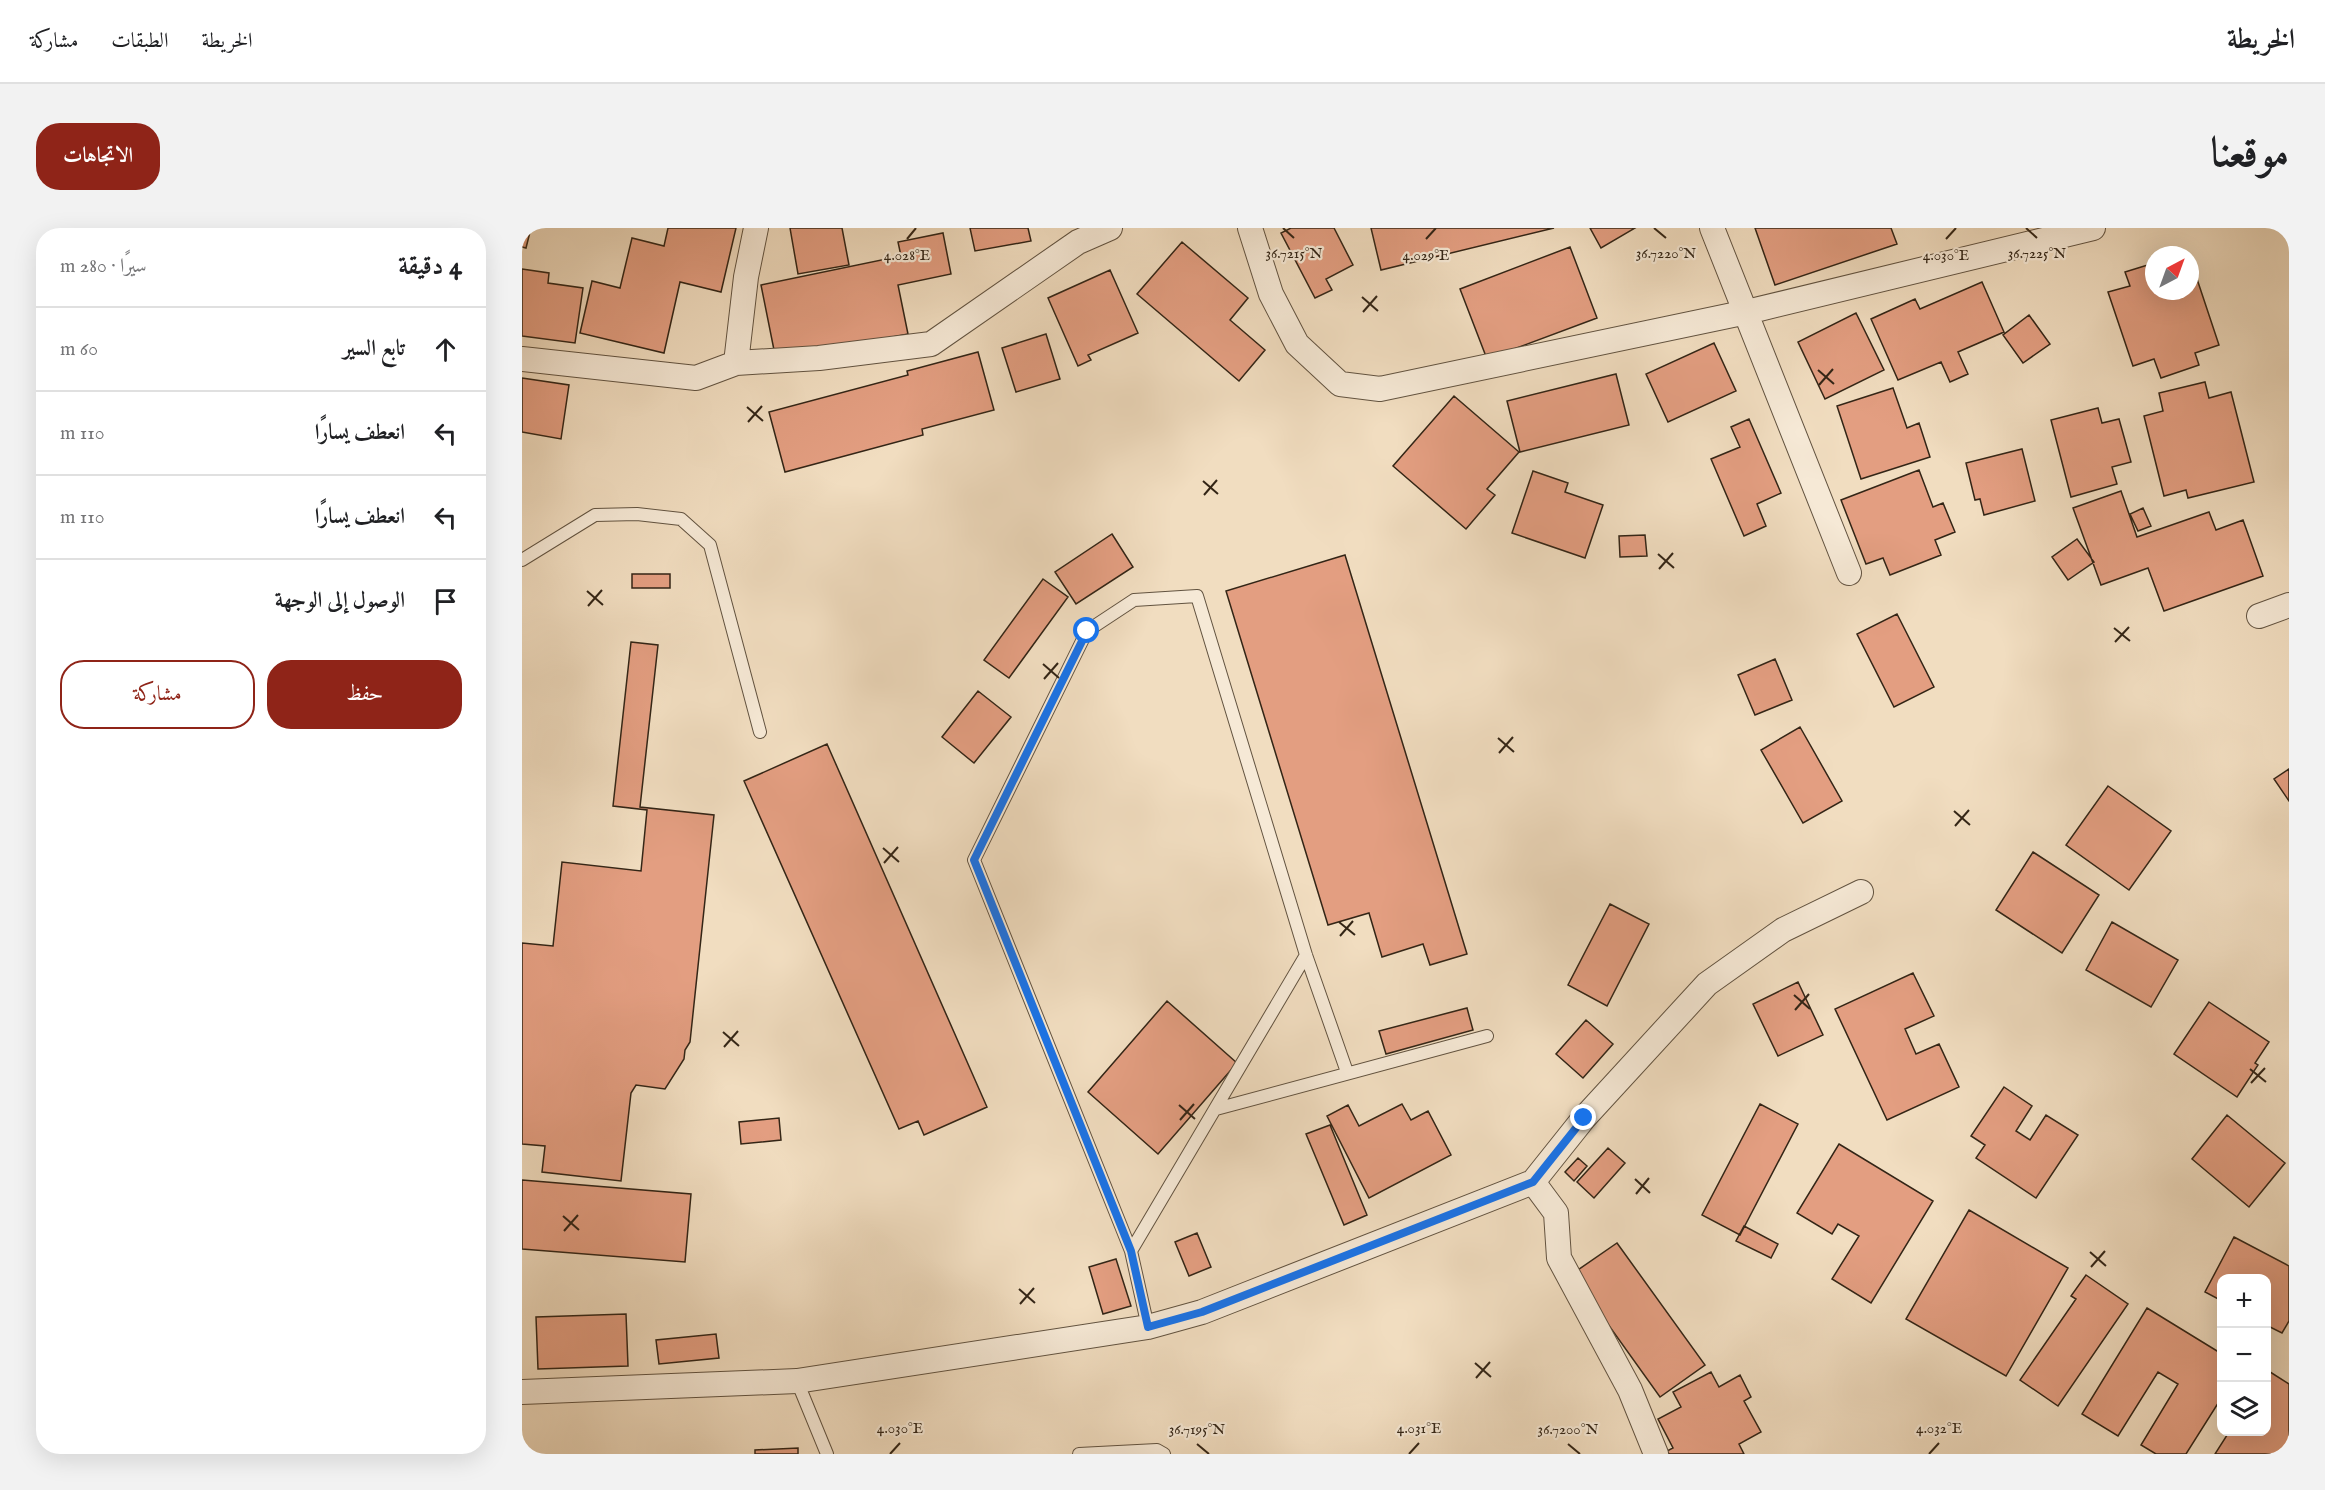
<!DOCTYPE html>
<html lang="ar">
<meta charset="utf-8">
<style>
:root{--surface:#fff;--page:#f2f2f2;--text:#202124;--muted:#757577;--line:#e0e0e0;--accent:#8f2418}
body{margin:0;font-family:"IM FELL English",Amiri,serif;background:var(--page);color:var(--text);direction:rtl}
.controls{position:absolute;right:18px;bottom:18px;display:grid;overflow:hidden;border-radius:12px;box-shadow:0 6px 24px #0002}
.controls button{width:54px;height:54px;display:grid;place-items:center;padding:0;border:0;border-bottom:2px solid var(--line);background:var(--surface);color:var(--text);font:30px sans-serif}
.compass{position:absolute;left:1623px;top:18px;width:54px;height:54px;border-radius:50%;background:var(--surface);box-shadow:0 6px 24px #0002;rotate:41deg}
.stop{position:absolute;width:18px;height:18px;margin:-14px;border:4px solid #1a73e8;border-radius:50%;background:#fff}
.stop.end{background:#1a73e8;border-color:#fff;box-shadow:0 2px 6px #0008}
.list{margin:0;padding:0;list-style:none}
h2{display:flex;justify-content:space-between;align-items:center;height:78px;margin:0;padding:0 24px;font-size:26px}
h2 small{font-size:20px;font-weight:400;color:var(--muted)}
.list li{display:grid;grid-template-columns:39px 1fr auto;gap:18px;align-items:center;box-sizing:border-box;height:84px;padding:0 24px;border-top:2px solid var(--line)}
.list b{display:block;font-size:22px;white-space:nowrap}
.list em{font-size:20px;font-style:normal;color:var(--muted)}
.actions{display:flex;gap:12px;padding:18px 24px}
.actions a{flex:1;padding:14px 0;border:2px solid var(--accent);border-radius:24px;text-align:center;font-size:21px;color:var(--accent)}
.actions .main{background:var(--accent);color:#fff}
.icon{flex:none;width:33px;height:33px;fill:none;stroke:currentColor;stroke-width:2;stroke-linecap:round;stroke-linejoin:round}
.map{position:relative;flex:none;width:1767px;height:1226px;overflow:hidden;direction:ltr;border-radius:24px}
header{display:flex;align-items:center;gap:36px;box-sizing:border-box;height:84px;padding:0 30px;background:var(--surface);border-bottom:2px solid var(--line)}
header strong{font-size:28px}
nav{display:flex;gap:33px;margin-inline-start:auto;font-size:21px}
.intro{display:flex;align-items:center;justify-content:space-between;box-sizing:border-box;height:144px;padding:0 36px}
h1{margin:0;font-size:42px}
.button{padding:15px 27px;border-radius:24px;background:var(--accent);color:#fff;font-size:21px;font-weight:700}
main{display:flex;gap:36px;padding:0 36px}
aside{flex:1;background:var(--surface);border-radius:24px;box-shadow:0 6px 24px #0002}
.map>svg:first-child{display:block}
.building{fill:#e39e81;stroke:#332516;stroke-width:1.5}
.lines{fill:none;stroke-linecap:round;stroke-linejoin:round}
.service-casing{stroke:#625340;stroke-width:14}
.minor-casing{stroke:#625340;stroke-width:26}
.service{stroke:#f6e9d6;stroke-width:12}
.minor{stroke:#f6e9d6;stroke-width:24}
.route{stroke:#1a73e8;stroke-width:8}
.ticks{fill:none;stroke:#332516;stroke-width:2}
.ticks-label{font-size:15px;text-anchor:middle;fill:#332516;stroke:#f6e9d6;stroke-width:4.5;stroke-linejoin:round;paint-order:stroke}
</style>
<header>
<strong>الخريطة</strong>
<nav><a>الخريطة</a><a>الطبقات</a><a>مشاركة</a></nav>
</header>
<div class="intro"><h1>موقعنا</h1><a class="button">الاتجاهات</a></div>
<main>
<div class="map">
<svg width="1767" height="1226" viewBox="0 0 1767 1226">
<rect width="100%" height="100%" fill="#f1ddc0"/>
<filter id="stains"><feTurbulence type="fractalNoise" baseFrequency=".00333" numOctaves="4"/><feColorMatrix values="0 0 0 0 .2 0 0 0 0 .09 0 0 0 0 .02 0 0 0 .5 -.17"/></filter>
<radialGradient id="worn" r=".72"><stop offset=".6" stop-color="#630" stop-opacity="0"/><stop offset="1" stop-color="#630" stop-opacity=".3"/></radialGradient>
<path class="building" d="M 0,0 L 9,0 L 4,20 L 0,19 Z
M 146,0 L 214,0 L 199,64 L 158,54 L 142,125 L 58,105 L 70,53 L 98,60 L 110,10 L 142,18 Z
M 268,0 L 320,0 L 327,37 L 276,46 Z
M 448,0 L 506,0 L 509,13 L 453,23 Z
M 769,0 L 812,0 L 831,37 L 804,51 L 810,62 L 793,70 L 759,5 Z
M 849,0 L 1032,0 L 859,42 Z
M 1068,0 L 1113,0 L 1079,20 Z
M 1233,0 L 1369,0 L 1375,16 L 1253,57 Z
M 421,5 L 429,46 L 376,57 L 386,106 L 254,132 L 239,57 L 379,28 L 376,14 Z
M 660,14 L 726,70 L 708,92 L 743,122 L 717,153 L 615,66 Z
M 1048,19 L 1075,90 L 965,131 L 938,61 Z
M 1632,35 L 1632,63 L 1668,63 L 1668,40 L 1671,39 L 1697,117 L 1673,125 L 1677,137 L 1639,150 L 1632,131 L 1611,138 L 1586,64 L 1608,58 L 1603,44 Z
M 0,41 L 27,45 L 26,55 L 61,60 L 53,115 L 0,108 Z
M 588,42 L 616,105 L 566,127 L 569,132 L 556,138 L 526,70 Z
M 1460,54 L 1482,104 L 1436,124 L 1446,146 L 1428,154 L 1419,134 L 1376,152 L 1349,91 L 1393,71 L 1398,81 Z
M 1334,85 L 1362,142 L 1303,171 L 1276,114 Z
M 1507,87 L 1528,116 L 1501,135 L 1481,107 Z
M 524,106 L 538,151 L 494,164 L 480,120 Z
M 1192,115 L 1214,163 L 1146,194 L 1124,146 Z
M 456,124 L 472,182 L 400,201 L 401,207 L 263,244 L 247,184 L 386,147 L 385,143 Z
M 1094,146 L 1107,197 L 998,224 L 985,173 Z
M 0,150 L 47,157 L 39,211 L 0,204 Z
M 1683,154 L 1687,170 L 1709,164 L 1732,254 L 1666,270 L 1664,262 L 1642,268 L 1622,188 L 1641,183 L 1637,165 Z
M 1371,160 L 1385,200 L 1397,195 L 1408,229 L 1339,251 L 1315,178 Z
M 932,168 L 997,224 L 965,261 L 973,267 L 944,301 L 871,238 Z
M 1576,180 L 1580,195 L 1597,191 L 1609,234 L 1590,239 L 1595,256 L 1549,269 L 1529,192 Z
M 1227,191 L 1259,265 L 1235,276 L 1244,298 L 1222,308 L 1189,231 L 1218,219 L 1209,199 Z
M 1500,221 L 1513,273 L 1462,287 L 1458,271 L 1453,272 L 1444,235 Z
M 1397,242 L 1411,279 L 1421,275 L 1433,304 L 1413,312 L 1419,327 L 1368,347 L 1361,330 L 1344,336 L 1319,272 Z
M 1011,243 L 1046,255 L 1043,264 L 1081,277 L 1063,330 L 990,305 Z
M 1599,263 L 1615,309 L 1687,284 L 1694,302 L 1721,292 L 1741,348 L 1642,383 L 1626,340 L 1579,357 L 1551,280 Z
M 1621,280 L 1629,298 L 1616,303 L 1608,286 Z
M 590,306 L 611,339 L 554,376 L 533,344 Z
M 1123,307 L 1125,328 L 1098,329 L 1097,308 Z
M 1555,311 L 1572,334 L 1546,352 L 1530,329 Z
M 823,327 L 945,726 L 908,737 L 901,716 L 860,729 L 847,685 L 806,697 L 704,363 Z
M 110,346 L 148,346 L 148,360 L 110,360 Z
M 521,351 L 546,369 L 487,450 L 462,432 Z
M 1375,386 L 1412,459 L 1372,479 L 1335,406 Z
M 109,414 L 136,417 L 118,579 L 192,587 L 168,814 L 163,822 L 162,831 L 143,861 L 114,857 L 109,865 L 99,953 L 20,944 L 23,918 L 0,916 L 0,715 L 31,718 L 40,634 L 119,643 L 125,582 L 91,578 Z
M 1253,431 L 1270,472 L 1233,487 L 1216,447 Z
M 456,463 L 489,489 L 452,535 L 420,509 Z
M 1278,499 L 1320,573 L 1281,595 L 1239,522 Z
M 305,516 L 465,879 L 402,907 L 396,893 L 377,901 L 222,553 Z
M 1767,541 L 1767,573 L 1752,551 Z
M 1586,558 L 1649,603 L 1607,662 L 1544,617 Z
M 1511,624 L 1577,667 L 1540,725 L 1474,682 Z
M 1088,676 L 1127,696 L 1085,778 L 1046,757 Z
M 1590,694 L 1656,732 L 1629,779 L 1564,742 Z
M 1391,745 L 1412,788 L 1383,801 L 1394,826 L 1417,816 L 1437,859 L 1365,892 L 1313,781 Z
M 1276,754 L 1301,807 L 1256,828 L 1231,776 Z
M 645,773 L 715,835 L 636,926 L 566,864 Z
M 1687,774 L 1747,814 L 1733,835 L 1736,837 L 1715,869 L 1652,826 Z
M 945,780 L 951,802 L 864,826 L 857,803 Z
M 1064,792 L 1091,816 L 1061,850 L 1034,826 Z
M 1482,859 L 1510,878 L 1494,903 L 1508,912 L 1524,887 L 1556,907 L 1514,970 L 1454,930 L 1463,917 L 1449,908 Z
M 880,876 L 889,892 L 906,883 L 929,927 L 847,970 L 805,888 L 826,877 L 837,898 Z
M 1238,876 L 1276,896 L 1218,1007 L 1180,987 Z
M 1705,887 L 1763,935 L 1727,979 L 1670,931 Z
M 257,890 L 259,912 L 219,916 L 217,894 Z
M 808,897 L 845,987 L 822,997 L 784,906 Z
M 1317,916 L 1411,973 L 1349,1075 L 1310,1051 L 1337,1008 L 1316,996 L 1310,1006 L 1275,985 Z
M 1086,920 L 1103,935 L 1072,970 L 1055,954 Z
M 1056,930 L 1065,938 L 1052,953 L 1043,944 Z
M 0,952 L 169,966 L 163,1034 L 0,1021 Z
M 1447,982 L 1546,1040 L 1484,1148 L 1384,1091 Z
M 1222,998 L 1256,1016 L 1249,1030 L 1214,1013 Z
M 675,1005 L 689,1039 L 667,1048 L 653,1014 Z
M 1712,1009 L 1767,1038 L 1767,1093 L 1760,1105 L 1744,1097 L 1744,1050 L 1700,1050 L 1700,1073 L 1683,1064 Z
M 1095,1015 L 1183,1137 L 1138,1169 L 1050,1046 Z
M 594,1031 L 609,1078 L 581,1086 L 567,1039 Z
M 1564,1047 L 1606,1076 L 1536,1178 L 1498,1152 L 1554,1071 L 1549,1068 Z
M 1625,1080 L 1700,1126 L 1700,1169 L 1664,1226 L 1634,1226 L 1619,1217 L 1656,1156 L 1636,1144 L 1596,1208 L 1560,1186 Z
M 104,1086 L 106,1138 L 16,1141 L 14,1089 Z
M 194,1106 L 197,1130 L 137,1136 L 134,1112 Z
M 1745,1142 L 1767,1156 L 1767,1226 L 1693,1226 L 1707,1204 L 1744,1204 Z
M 1189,1144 L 1197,1159 L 1218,1147 L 1229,1169 L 1222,1173 L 1239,1204 L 1217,1216 L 1222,1226 L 1147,1226 L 1145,1223 L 1151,1220 L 1136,1191 L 1159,1179 L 1151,1164 Z
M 276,1220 L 276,1226 L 233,1226 L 233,1222 Z"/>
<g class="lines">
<defs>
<path id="service" d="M 0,332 L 73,287 L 115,286 L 159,291 L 188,317 L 238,504
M 694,881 L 965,808
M 609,1023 L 784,727
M 626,1099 L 609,1023 L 452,632 L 565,403 L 612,372 L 675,368 L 784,727 L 825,844
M 275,1153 L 305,1226
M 557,1226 L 635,1222 L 642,1226"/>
<path id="minor" d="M 234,0 L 224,49 L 214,135 L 297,130 L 409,116 L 556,14 L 588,0
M 728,0 L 749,66 L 775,116 L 818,156 L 858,161 L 1225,84 L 1571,0
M 1190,0 L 1327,345
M 0,131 L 174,150 L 214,135
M 1737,388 L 1767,377
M 1011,954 L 1062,890 L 1185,756 L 1261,702 L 1339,664
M 0,1164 L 275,1153 L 626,1099 L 680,1084 L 1011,954 L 1034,985 L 1037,1030 L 1108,1162 L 1134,1226"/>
</defs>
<use href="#service" class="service-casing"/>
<use href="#minor" class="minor-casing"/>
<use href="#service" class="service"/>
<use href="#minor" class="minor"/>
</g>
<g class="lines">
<path class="route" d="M 565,403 L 452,632 L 609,1023 L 626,1099 L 680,1084 L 1011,954 L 1062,890"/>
</g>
<path class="ticks" d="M 761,0 L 772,10M 1132,0 L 1144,10M 1504,0 L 1515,10M 385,11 L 394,0M 904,11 L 914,0M 1424,11 L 1434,0M 840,69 L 856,83M 841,84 L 855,68M 1296,142 L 1312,156M 1297,157 L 1311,141M 225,179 L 241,193M 226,194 L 240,178M 681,253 L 696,266M 682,267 L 695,252M 1136,326 L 1152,340M 1137,341 L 1151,325M 65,363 L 81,377M 66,378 L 80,362M 1592,400 L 1608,413M 1593,414 L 1607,399M 521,436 L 537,450M 522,451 L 536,435M 976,510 L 992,524M 977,525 L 991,509M 1432,583 L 1448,597M 1433,598 L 1447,582M 361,620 L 377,634M 362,635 L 376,619M 817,694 L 833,707M 818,708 L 831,693M 1272,767 L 1288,781M 1273,782 L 1287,766M 201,804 L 217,818M 202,819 L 216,803M 1728,841 L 1744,854M 1729,855 L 1743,840M 657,877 L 673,891M 658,892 L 672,876M 1113,951 L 1128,965M 1114,966 L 1127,950M 41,988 L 57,1002M 42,1003 L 56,987M 1568,1024 L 1584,1038M 1569,1039 L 1583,1023M 497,1061 L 513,1075M 498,1076 L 512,1060M 953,1135 L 969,1149M 954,1150 L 968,1134M 675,1216 L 687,1226M 1046,1216 L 1058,1226M 368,1226 L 378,1215M 887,1226 L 897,1215M 1407,1226 L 1417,1215"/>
<g class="ticks-label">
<text x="772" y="30">36.7215°N</text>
<text x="1144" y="30">36.7220°N</text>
<text x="1515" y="30">36.7225°N</text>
<text x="1424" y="32">4.030°E</text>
<text x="385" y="32">4.028°E</text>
<text x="904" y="32">4.029°E</text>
<text x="378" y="1205">4.030°E</text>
<text x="897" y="1205">4.031°E</text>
<text x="1417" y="1205">4.032°E</text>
<text x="675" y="1206">36.7195°N</text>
<text x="1046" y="1206">36.7200°N</text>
</g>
<rect width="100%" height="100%" filter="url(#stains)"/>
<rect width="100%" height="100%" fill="url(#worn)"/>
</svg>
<div class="controls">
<button>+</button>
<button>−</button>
<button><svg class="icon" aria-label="layers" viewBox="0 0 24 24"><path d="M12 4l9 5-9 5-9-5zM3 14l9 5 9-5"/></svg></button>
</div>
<svg class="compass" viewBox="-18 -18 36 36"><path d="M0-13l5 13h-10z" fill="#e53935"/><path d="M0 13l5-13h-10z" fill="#757577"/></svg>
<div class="stop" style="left:565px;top:403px"></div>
<div class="stop end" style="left:1062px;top:890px"></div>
</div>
<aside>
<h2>4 دقيقة<small>سيرًا · 280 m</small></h2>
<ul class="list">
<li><svg class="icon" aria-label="ahead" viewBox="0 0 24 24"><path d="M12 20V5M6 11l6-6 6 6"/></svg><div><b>تابع السير</b></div><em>60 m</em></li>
<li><svg class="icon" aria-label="left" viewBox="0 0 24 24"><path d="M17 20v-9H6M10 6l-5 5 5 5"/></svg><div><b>انعطف يسارًا</b></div><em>110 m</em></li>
<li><svg class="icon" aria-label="left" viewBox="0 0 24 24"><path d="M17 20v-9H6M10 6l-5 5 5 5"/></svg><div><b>انعطف يسارًا</b></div><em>110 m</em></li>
<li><svg class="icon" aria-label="arrive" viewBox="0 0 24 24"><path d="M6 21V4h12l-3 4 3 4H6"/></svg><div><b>الوصول إلى الوجهة</b></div></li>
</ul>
<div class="actions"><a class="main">حفظ</a><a>مشاركة</a></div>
</aside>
</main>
